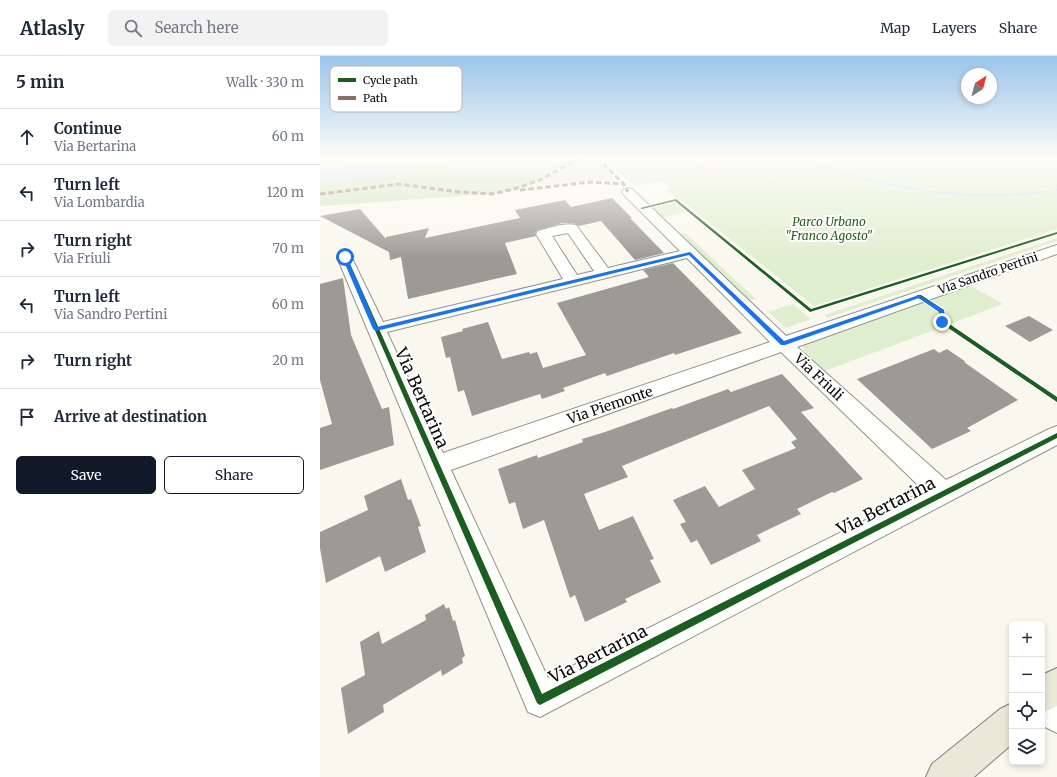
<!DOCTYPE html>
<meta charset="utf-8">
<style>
:root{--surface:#fff;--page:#f2f2f3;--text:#1f2937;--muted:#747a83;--line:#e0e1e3;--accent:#111827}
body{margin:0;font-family:Merriweather,serif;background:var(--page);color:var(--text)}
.controls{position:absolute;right:12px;bottom:12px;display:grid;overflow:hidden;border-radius:6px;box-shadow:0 2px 6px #0003}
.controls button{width:36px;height:36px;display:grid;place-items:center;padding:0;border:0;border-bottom:1px solid var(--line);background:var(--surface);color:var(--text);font:20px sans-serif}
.compass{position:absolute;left:641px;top:12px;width:36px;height:36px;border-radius:50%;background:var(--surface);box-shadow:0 2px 6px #0003;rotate:36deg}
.stop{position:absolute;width:12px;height:12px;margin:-9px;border:3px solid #1a73e8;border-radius:50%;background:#fff}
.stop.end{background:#1a73e8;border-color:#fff;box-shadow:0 1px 4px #0008}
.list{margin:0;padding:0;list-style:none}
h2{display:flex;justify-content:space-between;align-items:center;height:52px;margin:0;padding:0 16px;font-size:17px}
h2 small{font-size:13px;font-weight:400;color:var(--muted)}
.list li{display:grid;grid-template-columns:26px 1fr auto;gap:12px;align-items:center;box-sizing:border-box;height:56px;padding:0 16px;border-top:1px solid var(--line)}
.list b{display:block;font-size:15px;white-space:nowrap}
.list p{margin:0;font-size:13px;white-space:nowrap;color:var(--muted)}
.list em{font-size:13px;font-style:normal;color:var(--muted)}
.actions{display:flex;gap:8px;padding:12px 16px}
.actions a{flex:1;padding:9px 0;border:1px solid var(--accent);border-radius:6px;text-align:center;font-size:14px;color:var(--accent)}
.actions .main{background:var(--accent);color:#fff}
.icon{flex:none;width:22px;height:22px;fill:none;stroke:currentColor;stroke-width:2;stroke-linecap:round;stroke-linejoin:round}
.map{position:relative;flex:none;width:737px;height:721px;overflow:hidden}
header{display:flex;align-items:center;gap:24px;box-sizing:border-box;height:56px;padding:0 20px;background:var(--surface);border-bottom:1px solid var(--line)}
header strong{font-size:19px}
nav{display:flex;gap:22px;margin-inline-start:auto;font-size:14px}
.search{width:280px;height:36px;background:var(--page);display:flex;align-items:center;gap:10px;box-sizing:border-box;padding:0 14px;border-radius:6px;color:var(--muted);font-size:15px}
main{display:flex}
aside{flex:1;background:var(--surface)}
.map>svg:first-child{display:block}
.green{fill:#e0eed0}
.forest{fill:#d0e4be}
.plaza{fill:#e9e7db}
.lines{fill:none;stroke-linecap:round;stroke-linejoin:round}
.stream{fill:#c8dff0;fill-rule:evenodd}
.river{fill:#c8dff0;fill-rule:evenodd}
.building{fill:#9c9a95}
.minor-casing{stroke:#93928d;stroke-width:2}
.major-casing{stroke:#807f7a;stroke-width:2}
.minor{fill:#fefefc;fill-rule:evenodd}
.major{fill:#eae8d9;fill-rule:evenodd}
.quiet{stroke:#8d6e63;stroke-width:3;stroke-dasharray:5.5 3;stroke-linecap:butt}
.cycleway-casing{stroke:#fff;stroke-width:2}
.cycleway{fill:#1b5e20;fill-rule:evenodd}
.route{fill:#1a73e8}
.labels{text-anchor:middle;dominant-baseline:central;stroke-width:4;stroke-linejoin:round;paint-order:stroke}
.far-park-label{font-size:12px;font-style:italic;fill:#285d21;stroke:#fff}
.far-street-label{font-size:12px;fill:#0b0b0b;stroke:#fff}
.street-label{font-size:14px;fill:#0b0b0b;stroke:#fff}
.near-street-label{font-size:17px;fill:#0b0b0b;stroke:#fff}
.key{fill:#fff;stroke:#b6b6b6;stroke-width:1}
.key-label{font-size:11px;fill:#0b0b0b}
</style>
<header>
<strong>Atlasly</strong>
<div class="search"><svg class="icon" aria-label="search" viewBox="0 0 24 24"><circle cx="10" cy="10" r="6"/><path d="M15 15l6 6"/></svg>Search here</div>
<nav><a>Map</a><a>Layers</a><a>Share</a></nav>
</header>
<main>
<aside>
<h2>5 min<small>Walk · 330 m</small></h2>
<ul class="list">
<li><svg class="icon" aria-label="ahead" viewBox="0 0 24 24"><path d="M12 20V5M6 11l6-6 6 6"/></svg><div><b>Continue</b><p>Via Bertarina</p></div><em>60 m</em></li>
<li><svg class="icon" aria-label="left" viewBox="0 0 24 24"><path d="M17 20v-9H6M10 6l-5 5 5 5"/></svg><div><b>Turn left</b><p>Via Lombardia</p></div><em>120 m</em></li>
<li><svg class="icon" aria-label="right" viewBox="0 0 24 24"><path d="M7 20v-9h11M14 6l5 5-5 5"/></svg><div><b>Turn right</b><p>Via Friuli</p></div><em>70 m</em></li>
<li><svg class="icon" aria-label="left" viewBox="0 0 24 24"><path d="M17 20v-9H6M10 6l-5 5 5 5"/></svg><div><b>Turn left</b><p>Via Sandro Pertini</p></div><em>60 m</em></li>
<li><svg class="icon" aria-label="right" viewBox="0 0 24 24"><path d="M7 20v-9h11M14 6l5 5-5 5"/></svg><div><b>Turn right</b></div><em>20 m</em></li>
<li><svg class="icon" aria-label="arrive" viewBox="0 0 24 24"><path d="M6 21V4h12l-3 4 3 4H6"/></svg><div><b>Arrive at destination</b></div></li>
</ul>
<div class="actions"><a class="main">Save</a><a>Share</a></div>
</aside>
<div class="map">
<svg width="737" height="721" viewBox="0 0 737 721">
<rect width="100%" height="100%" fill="#faf8ee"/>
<path class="green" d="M 263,102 L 275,102 L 296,123 L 214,129 Z
M 280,102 L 737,102 L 737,173 L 494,250 L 370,151 L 345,134 L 351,132 L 341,125 L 315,130 Z
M 355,146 L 366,156 L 342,161 L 332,151 Z
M 365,177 L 436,243 L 430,244 L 359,178 Z
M 737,182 L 737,185 L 507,262 L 504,259 Z
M 649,229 L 683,248 L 505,315 L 483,294 L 483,288 Z
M 473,248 L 491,263 L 466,272 L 448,256 Z"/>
<path class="forest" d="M 0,102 L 260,102 L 220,124 L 194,133 L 172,138 L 0,150 Z"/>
<path class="plaza" d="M 396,102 L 399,105 L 393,109 L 404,117 L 374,123 L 379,116 L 382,115 L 386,109 L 376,107 L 372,103 Z
M 450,115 L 461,117 L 464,120 L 461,123 L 454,124 L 446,124 L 439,120 L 443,116 Z"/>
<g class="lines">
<path class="stream" d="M 484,102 C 492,102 501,108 509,112 C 521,116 534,119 547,122 C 613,138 670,143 737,133 L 737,135 C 672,145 616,140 553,126 C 529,121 504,115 484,102 Z"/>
<path class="river" d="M 87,102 L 130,102 L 128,107 L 73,119 L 0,129 L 0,115 Z"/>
</g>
<path class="building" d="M 292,142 L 312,162 L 310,162 L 344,197 L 315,204 L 281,165 L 259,170 L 256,168 L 252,167 L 242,167 L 218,174 L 215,177 L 216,180 L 185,187 L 197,218 L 88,243 L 81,201 L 70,204 L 69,196 L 0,160 L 40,153 L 66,183 L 66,181 L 109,172 L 105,182 L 200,162 L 195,154 L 245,144 L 251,151 Z
M 353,207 L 422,277 L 355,299 L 354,297 L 287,320 L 285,317 L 243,332 L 245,335 L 222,343 L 220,338 L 152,360 L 144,334 L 138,336 L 130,301 L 126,302 L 121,281 L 143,275 L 142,273 L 168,266 L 182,303 L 209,296 L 210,298 L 217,296 L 223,312 L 266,299 L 237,247 L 329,221 L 323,214 Z
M 23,222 L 31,279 L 62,353 L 69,351 L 74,389 L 0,414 L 0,372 L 12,368 L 0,324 L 0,228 Z
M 709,260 L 733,274 L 710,286 L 685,270 Z
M 614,293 L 619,297 L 627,293 L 646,306 L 644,306 L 698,344 L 647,372 L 651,375 L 612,393 L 537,323 Z
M 462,318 L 494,352 L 481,356 L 543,423 L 514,437 L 512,436 L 477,453 L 481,458 L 437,479 L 441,485 L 391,509 L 377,484 L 371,487 L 360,468 L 366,466 L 353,444 L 385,430 L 399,451 L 435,433 L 422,414 L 476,392 L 471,386 L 477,383 L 449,350 L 302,410 L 308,421 L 264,438 L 279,474 L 313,460 L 334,503 L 330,504 L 341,526 L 305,543 L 307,546 L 265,566 L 255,539 L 250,542 L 224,464 L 203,473 L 195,446 L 189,448 L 178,413 L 217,399 L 218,402 L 263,386 L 262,383 L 285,376 L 352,352 L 353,353 L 408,333 L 411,336 Z
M 81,423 L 88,444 L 91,443 L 101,470 L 98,471 L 106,496 L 65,516 L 60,500 L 6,527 L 0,492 L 0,476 L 48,454 L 44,440 Z
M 124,548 L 126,553 L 129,551 L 133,565 L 135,564 L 145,600 L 142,602 L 143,607 L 122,620 L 121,614 L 63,649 L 64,656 L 28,678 L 21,632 L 45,619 L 40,586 L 59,575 L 62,588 L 106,564 L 105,559 Z"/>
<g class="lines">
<defs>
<path id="minor" d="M 308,132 L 312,133 L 466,280 L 737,189 L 737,198 L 477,291 L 626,424 L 729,373 L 737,370 L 737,389 L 220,661 L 208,656 L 17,201 L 20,198 L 25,196 L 30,198 L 63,266 L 243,223 L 216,178 L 218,175 C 229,172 245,166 256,169 L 288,212 L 360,195 L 304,139 L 302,136 L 304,133 ZM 248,177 L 274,215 L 257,219 L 232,180 ZM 367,202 L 450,286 L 123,397 L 67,276 ZM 461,296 L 604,435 L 228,622 L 131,414 Z
M 722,626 L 734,631 L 737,634 L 737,677 L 725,671 L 722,669 Z"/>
<path id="major" d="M 737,612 L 737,650 L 722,657 L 722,619 Z
M 692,647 L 692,688 L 654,721 L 606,721 L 612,708 L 680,653 Z"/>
</defs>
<use href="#minor" class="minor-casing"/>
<use href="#major" class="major-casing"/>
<use href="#minor" class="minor"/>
<use href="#major" class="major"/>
<path class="quiet" d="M 277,102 L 304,128 L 308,136
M 200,134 L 271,126 L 304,128
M 0,138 L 79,128 L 139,136 L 172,138 L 194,133 L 220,124 L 260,102"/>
<defs>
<path id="cycleway" d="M 356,143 L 491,253 L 737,176 L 737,178 L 490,256 L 355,145 L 322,153 L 320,152 Z
M 24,200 L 27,201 L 222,638 L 737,377 L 737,382 L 220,649 L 217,647 L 23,201 Z
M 597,239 L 601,239 L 624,254 L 625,265 L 737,341 L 737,346 L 621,267 L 620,256 L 597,241 Z"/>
</defs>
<use href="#cycleway" class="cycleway-casing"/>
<use href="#cycleway" class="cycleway"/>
</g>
<linearGradient id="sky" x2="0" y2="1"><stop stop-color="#9bc5eb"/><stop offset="0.5" stop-color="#fdfcf7"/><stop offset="1" stop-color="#fdfcf7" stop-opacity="0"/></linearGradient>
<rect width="737" height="203" fill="url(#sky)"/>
<path class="route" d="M 370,196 L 464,285 L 599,239 L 624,254 L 625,266 L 622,268 L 620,266 L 619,256 L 599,242 L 465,289 L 461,289 L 369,199 L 56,275 L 53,273 L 22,201 L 25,200 L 27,201 L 57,271 Z"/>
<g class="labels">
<g class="far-park-label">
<text x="509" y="165">Parco Urbano<tspan x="509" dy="14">"Franco Agosto"</tspan></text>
</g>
<g class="far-street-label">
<text transform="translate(668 217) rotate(-19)">Via Sandro Pertini</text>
</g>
<g class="street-label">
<text transform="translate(499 321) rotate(43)">Via Friuli</text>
<text transform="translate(290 349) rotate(-19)">Via Piemonte</text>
</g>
<g class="near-street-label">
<text transform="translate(102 342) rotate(66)">Via Bertarina</text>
<text transform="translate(566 450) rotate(-27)">Via Bertarina</text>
<text transform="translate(278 598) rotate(-27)">Via Bertarina</text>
</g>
</g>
<rect x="10" y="10" width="132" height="46" rx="6" class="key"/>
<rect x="18" y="22" width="18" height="4" fill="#1b5e20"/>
<rect x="18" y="40" width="18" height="4" fill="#8d6e63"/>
<g class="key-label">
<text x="43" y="28">Cycle path</text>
<text x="43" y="46">Path</text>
</g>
</svg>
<div class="controls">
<button>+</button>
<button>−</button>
<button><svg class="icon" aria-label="locate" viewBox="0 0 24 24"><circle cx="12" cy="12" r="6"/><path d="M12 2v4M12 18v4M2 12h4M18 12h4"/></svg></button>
<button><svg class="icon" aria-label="layers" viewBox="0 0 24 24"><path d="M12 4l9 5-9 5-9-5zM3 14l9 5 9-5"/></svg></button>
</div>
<svg class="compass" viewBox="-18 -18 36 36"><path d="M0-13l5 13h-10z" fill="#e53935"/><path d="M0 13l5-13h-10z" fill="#747a83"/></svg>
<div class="stop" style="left:25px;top:201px"></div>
<div class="stop end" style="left:622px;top:266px"></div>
</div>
</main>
